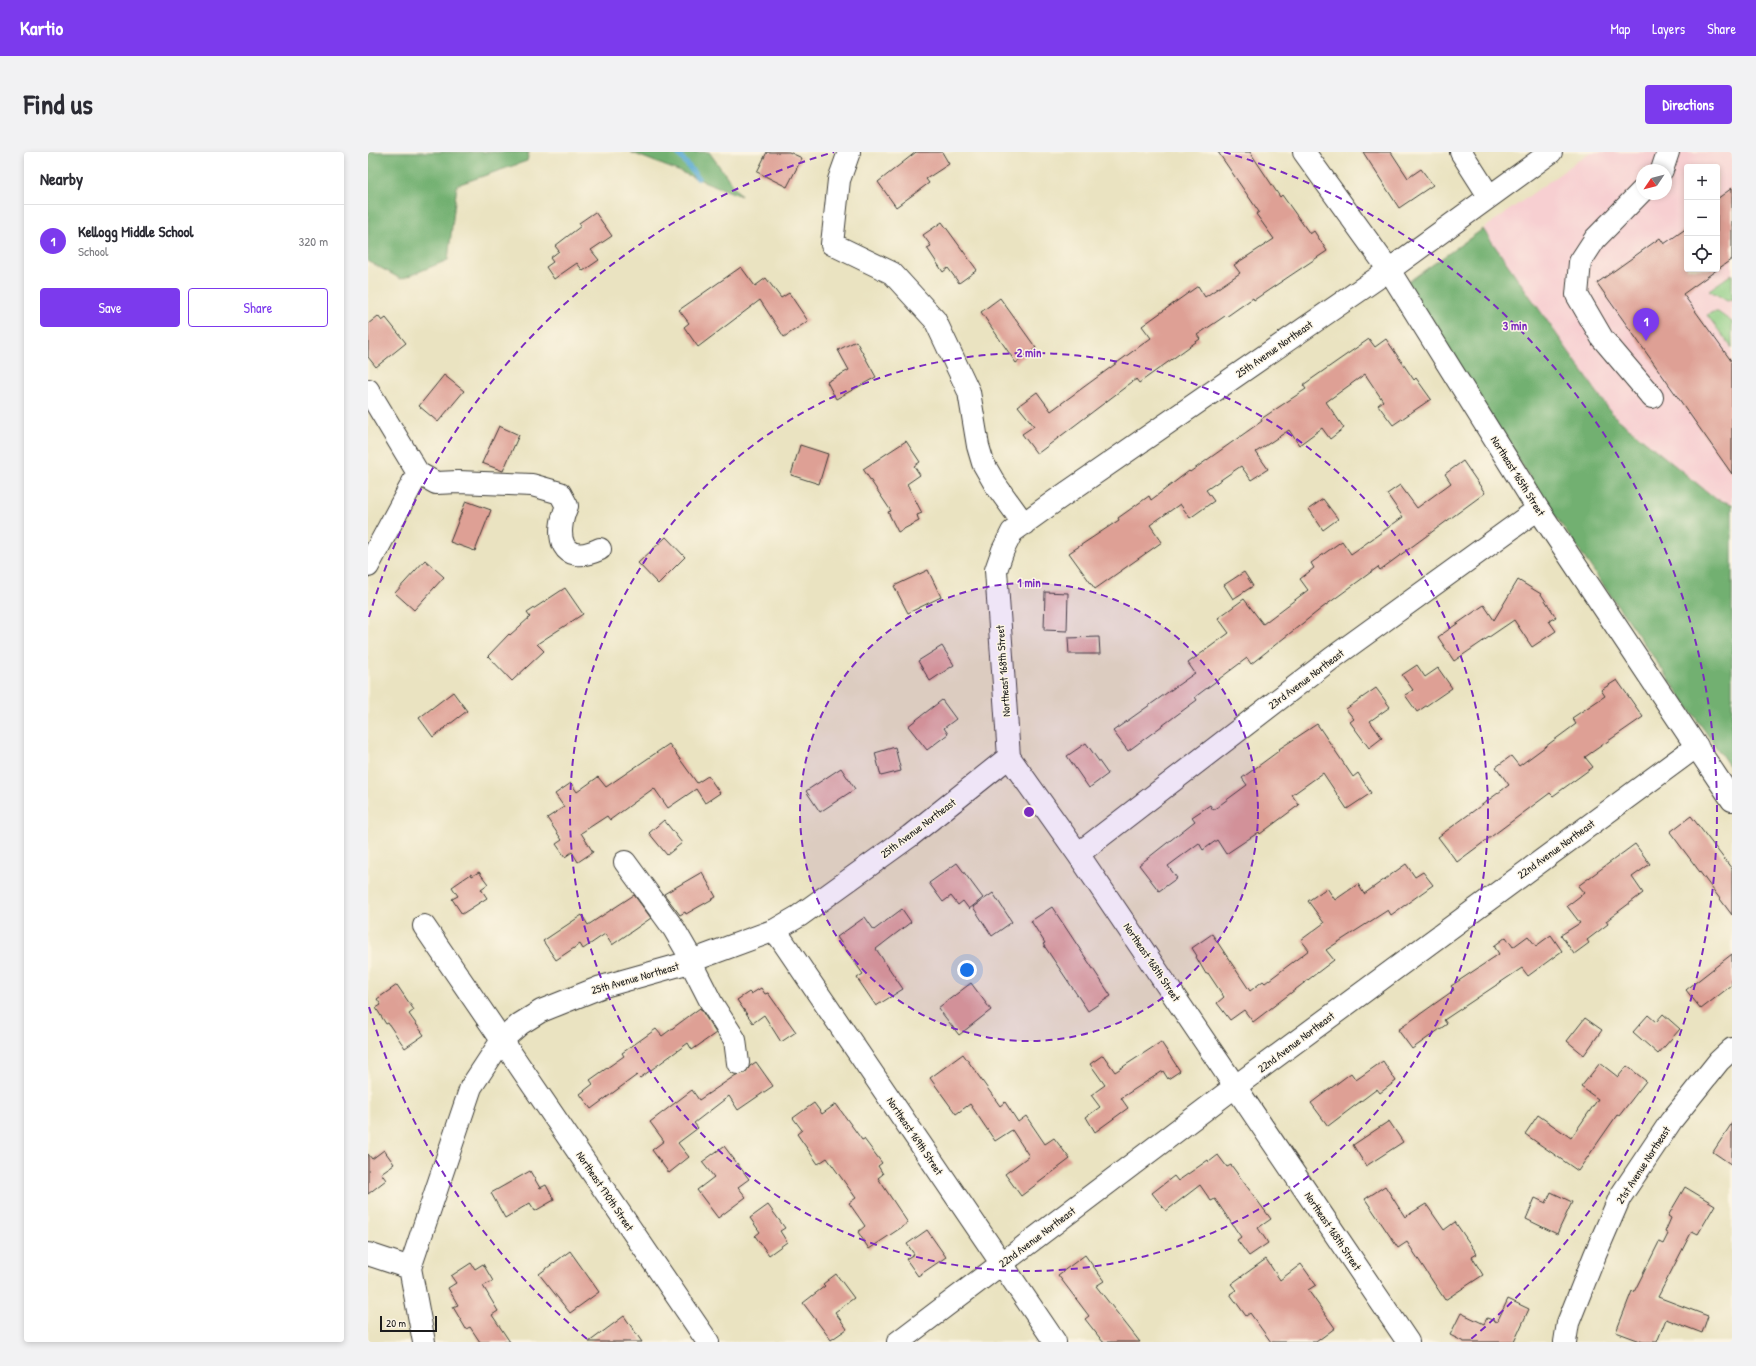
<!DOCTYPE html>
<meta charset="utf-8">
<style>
:root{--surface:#fff;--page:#f2f2f3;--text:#2b2b33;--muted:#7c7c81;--line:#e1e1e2;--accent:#7c3aed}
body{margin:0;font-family:"Patrick Hand",sans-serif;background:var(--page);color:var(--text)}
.controls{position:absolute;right:12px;top:12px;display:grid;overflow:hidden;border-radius:4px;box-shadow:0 2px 6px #0003}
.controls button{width:36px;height:36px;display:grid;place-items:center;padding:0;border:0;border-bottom:1px solid var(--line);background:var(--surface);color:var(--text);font:20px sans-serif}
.compass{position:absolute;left:1268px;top:12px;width:36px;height:36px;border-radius:50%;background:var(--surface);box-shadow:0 2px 6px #0003;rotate:235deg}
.scale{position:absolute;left:12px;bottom:10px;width:57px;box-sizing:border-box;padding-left:4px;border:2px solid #1c1c1c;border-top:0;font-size:11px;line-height:14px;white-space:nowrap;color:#1c1c1c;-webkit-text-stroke:3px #fcf5e5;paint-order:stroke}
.you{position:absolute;left:599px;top:818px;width:14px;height:14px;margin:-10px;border:3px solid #fff;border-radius:50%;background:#1a73e8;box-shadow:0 0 0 6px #1a73e833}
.badge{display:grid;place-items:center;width:26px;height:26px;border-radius:50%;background:var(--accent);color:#fff;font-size:13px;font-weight:700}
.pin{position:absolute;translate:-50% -33px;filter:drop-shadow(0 1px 2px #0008)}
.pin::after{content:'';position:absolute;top:21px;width:14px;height:12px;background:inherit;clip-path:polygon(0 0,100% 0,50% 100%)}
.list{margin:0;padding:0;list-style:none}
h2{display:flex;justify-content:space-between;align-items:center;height:52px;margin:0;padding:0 16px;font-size:17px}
h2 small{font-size:13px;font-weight:400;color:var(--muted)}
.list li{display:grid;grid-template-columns:26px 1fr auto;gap:12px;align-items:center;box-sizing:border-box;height:72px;padding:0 16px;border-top:1px solid var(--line)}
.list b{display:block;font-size:15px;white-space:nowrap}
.list p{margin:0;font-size:13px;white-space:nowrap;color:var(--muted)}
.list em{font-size:13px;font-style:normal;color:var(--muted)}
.actions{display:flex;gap:8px;padding:12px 16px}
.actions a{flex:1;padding:9px 0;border:1px solid var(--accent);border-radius:4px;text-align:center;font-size:14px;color:var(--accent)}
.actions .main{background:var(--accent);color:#fff}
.icon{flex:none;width:22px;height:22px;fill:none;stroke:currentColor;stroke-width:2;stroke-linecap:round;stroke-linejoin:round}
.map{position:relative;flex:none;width:1364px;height:1190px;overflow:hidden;border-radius:4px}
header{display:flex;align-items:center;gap:24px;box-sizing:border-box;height:56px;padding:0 20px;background:var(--accent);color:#fff}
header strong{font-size:19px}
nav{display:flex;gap:22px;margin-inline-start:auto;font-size:14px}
.intro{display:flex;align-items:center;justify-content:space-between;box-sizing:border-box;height:96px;padding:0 24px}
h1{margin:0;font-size:28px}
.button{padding:10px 18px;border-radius:4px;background:var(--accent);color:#fff;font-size:14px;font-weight:700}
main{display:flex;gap:24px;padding:0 24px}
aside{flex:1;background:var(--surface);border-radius:4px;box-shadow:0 2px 6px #0003}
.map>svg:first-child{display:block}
.built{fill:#f7cfd1;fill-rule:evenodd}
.green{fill:#8dcc83;stroke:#547450}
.forest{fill:#72b071;stroke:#476646}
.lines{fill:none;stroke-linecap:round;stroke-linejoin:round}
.stream{stroke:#56a9d2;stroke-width:5.5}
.building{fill:#dea095}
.minor-casing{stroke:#3b3a35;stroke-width:24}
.minor{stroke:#fff;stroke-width:22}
.ring{fill:none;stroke:#7b2cbf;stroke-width:2;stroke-dasharray:7 5}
.labels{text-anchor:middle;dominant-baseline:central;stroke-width:3;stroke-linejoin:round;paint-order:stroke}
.street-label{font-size:11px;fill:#1c1c1c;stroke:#fcf5e5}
.centre{fill:#7b2cbf;stroke:#fcf5e5;stroke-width:2}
.ring-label{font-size:12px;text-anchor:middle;font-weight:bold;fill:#7b2cbf;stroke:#fcf5e5;stroke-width:3;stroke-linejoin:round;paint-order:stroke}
</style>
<header>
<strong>Kartio</strong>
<nav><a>Map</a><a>Layers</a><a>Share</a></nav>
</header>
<div class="intro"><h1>Find us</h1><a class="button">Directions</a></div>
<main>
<aside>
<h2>Nearby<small></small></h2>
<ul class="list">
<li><span class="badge">1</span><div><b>Kellogg Middle School</b><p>School</p></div><em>320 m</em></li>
</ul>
<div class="actions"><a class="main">Save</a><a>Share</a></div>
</aside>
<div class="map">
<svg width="1364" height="1190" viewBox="0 0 1364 1190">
<rect width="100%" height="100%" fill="#fcf5e5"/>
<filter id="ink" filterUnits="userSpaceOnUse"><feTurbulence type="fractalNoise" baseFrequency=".025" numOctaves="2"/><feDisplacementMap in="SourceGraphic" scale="8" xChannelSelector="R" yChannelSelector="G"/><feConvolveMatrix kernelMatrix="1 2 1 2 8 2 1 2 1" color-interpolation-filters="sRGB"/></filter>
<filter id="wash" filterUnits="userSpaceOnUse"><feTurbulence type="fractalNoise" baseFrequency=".012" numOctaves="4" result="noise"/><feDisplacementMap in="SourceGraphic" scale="16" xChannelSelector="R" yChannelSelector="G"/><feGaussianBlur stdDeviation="0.9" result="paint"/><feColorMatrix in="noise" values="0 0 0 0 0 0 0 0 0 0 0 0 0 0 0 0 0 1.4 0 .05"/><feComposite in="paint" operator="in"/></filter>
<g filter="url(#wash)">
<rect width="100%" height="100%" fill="#eae3c1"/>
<path class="built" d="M 1222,0 L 1364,0 L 1364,352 L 1348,347 L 1243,261 L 1115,77 ZM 1319,15 L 1349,15 L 1349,117 L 1319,117 ZM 1274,18 L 1298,18 L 1298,42 L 1274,42 Z"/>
<path class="green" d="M 1364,122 L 1364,148 L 1359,149 L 1341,138 Z
M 1345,160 L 1350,160 L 1364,170 L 1364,196 L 1339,163 Z"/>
<path class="forest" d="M 0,0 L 161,0 L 159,9 L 89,33 L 80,108 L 33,127 L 0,109 Z
M 262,0 L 341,0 L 373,44 Z
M 1115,77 L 1245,263 L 1348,347 L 1364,352 L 1364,618 L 1179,352 L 1037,132 Z"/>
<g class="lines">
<path class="stream" d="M 309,0 L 330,26"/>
</g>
<g id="blocks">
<path class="building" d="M 399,0 L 421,0 L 434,6 L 419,35 L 389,20 Z
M 548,0 L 574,0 L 581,12 L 558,27 L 561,31 L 528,55 L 510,30 Z
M 850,0 L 882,0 L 912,45 L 914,43 L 942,82 L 946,79 L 959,99 L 886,148 L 885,146 L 858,165 L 857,164 L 829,183 L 832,187 L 771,231 L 768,227 L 669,302 L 654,282 L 666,274 L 650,254 L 669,240 L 683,259 L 783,186 L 774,174 L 830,134 L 837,145 L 872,121 L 866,113 L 906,87 L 888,62 L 891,60 Z
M 995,0 L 1023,0 L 1040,26 L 1053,17 L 1065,33 L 1031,56 Z
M 1364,36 L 1364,107 L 1315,142 L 1364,210 L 1364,322 L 1229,131 L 1292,86 L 1296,92 L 1319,76 L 1319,117 L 1349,117 L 1349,47 Z
M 227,60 L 244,84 L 223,98 L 231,108 L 215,119 L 209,111 L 186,127 L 178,115 L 185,110 L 182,106 L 191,99 L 187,94 L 213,74 L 211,71 Z
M 574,70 L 609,118 L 591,131 L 580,116 L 575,120 L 559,96 L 563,94 L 555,83 Z
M 373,115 L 387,134 L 398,126 L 413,146 L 421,141 L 440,169 L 416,185 L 392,148 L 330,195 L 316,175 L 321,171 L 311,158 Z
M 632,146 L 668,196 L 648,211 L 613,160 Z
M 10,164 L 14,169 L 18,166 L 38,191 L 8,215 L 0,205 L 0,172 Z
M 1001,187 L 1007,195 L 1018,187 L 1046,228 L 1048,226 L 1063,247 L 1025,273 L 1010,253 L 1015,249 L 997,222 L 958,250 L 976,276 L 962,287 L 954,276 L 931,293 L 921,278 L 888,300 L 900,317 L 883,328 L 873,314 L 838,338 L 846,349 L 822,366 L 812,352 L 782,373 L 794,390 L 727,437 L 701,401 L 751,368 L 750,366 L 781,344 L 783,348 L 821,319 L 822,320 L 894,269 L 893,267 L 938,237 L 935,233 Z
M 488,189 L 508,225 L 468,247 L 459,230 L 481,218 L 470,198 Z
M 76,223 L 96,239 L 70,270 L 51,254 Z
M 131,274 L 151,283 L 135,319 L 114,311 Z
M 538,289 L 552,310 L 546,314 L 552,323 L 539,332 L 554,361 L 549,363 L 551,369 L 530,380 L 520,360 L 523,359 L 495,317 Z
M 432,293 L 460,302 L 451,332 L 423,323 Z
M 1095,309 L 1117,341 L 1012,418 L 1010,415 L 954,456 L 883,512 L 879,506 L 827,545 L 829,548 L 760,599 L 745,579 L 827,521 L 820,511 L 861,481 L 850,466 L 876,447 L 895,472 L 940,438 L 932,427 L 946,416 L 943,411 L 974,389 L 983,402 L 1035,365 L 1019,342 L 1032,333 L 1049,356 L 1083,331 L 1077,322 Z
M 955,347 L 970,367 L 955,378 L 941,357 Z
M 98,349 L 123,358 L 107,399 L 82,390 Z
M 298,385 L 317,405 L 290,432 L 270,411 Z
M 57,408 L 76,425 L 46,458 L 27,441 Z
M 560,418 L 573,445 L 540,461 L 526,434 Z
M 876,420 L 885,434 L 865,447 L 856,433 Z
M 1150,428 L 1173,442 L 1188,465 L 1181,469 L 1188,479 L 1164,495 L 1146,468 L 1086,509 L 1070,485 L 1116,453 L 1126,468 Z
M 197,436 L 215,462 L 169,492 L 176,499 L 144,529 L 120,504 L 141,482 L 142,483 L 162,465 L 159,461 Z
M 677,440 L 700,441 L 699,479 L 676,478 Z
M 731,485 L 732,502 L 701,502 L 700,486 Z
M 574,494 L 586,513 L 562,529 L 550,509 Z
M 1049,513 L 1057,525 L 1070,516 L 1084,536 L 1049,560 L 1037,543 L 1045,538 L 1034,523 Z
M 1249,528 L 1275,565 L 1217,605 L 1225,615 L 1185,644 L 1182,641 L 1089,710 L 1070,685 L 1141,633 L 1128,615 L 1143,604 L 1151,614 L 1208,572 L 1204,566 L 1237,544 L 1233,538 Z
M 1008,536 L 1022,555 L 1002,569 L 1014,586 L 1001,596 L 982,570 L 986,567 L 978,557 Z
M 85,540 L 99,559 L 65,585 L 51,566 Z
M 574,548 L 588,567 L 576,576 L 580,582 L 559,598 L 540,574 Z
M 949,572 L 985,625 L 990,621 L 1003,641 L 979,657 L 955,621 L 924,643 L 931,653 L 892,682 L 891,680 L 858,702 L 849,688 L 835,698 L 831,691 L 800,714 L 809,726 L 791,739 L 771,713 L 827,669 L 824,665 L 842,653 L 845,658 L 879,633 L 874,626 L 912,598 L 911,597 Z
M 718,591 L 740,622 L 721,636 L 699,604 Z
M 301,592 L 329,631 L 340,624 L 352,641 L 337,651 L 328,637 L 300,656 L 286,636 L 242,668 L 239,664 L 213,681 L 225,700 L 210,710 L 204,700 L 197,705 L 188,692 L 194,688 L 179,666 L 196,655 L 187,642 L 203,631 L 209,640 L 230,625 L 238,635 Z
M 527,595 L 533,619 L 513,624 L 507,601 Z
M 473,616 L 487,637 L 452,660 L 438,639 Z
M 1323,664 L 1364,717 L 1364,763 L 1302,680 Z
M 296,668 L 314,691 L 299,703 L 281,681 Z
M 1267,692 L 1282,712 L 1264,725 L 1275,741 L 1238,769 L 1240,772 L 1219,788 L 1221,791 L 1206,802 L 1193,783 L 1212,771 L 1199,754 L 1216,741 L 1210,734 Z
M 589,711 L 615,746 L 601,757 L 595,749 L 590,753 L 583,744 L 575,750 L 561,731 Z
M 1038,712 L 1047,725 L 1055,720 L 1065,733 L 1023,763 L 1020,758 L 958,798 L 966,808 L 885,870 L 876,858 L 862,868 L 849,851 L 856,845 L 840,821 L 838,822 L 828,805 L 829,804 L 824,796 L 844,782 L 882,839 L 895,829 L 897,831 L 941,798 L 933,788 L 956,771 L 940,749 L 959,736 L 967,748 L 990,732 L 996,742 Z
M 111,720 L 120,732 L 113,737 L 119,746 L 94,762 L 84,747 L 90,744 L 84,735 L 103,722 L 104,724 Z
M 334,720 L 348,745 L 318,762 L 317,760 L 312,763 L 296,742 Z
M 625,741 L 644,770 L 624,784 L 605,755 Z
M 266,743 L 283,766 L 244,793 L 237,782 L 215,797 L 212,792 L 188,808 L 175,789 L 214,763 L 220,773 Z
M 684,755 L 743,844 L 720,859 L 675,792 L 677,791 L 663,769 Z
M 534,757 L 543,770 L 508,797 L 535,837 L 508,854 L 489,826 L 495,822 L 469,785 L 497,765 L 506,778 Z
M 1183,783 L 1194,799 L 1160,824 L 1154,816 L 1076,868 L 1079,872 L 1044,897 L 1030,878 L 1086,838 L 1083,834 L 1131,802 L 1126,794 L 1138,785 L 1145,795 L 1160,784 L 1168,794 Z
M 1364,802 L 1364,833 L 1333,857 L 1318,838 Z
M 603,831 L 623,858 L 591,883 L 570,856 Z
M 29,833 L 46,858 L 41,862 L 56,883 L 37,896 L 20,871 L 18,872 L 8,856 L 13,853 L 9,847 Z
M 393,836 L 397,842 L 400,841 L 428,880 L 413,890 L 396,863 L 385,871 L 369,848 L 381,840 L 383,842 Z
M 332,856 L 348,881 L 324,898 L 320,891 L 272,926 L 269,923 L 223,957 L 212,942 L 225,932 L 222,928 L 256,904 L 254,901 L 288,877 L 294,884 Z
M 1295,862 L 1312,877 L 1290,902 L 1265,880 L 1280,863 L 1288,870 Z
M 1217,866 L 1234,878 L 1216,903 L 1199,889 Z
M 793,890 L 812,919 L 800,927 L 795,919 L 753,946 L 760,956 L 727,980 L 718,965 L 732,955 L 723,943 L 737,933 L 722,912 L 735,903 L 747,920 Z
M 595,902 L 632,954 L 637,950 L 650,970 L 658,964 L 677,992 L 686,986 L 702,1007 L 653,1044 L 637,1022 L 661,1004 L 644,978 L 627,989 L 602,952 L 588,962 L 562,926 Z
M 1015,909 L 1028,929 L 1012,941 L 1009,937 L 960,974 L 943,951 L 983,921 L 988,928 Z
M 388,910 L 405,934 L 370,958 L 361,944 L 326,971 L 330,976 L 310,991 L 321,1005 L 301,1021 L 284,998 L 296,989 L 282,970 L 324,938 L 331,948 L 368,923 L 377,921 L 382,914 Z
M 1232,911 L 1250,925 L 1259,914 L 1278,929 L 1251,964 L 1249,963 L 1210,1019 L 1157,982 L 1170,963 L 1203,986 L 1230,947 L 1213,935 Z
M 446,951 L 454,962 L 468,952 L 494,988 L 496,987 L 514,1011 L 510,1014 L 515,1022 L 510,1026 L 540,1071 L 501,1097 L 490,1080 L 497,1074 L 481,1051 L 488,1046 L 459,1006 L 450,1012 L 429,982 L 434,978 L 425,966 Z
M 1021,969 L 1035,990 L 998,1014 L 985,993 Z
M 1364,971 L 1364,1013 L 1345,1000 Z
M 356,994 L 381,1027 L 370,1035 L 378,1045 L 350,1066 L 329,1038 L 346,1025 L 334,1010 Z
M 16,998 L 26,1012 L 13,1021 L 18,1028 L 0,1042 L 0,1002 L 4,1007 Z
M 850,1003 L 859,1015 L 863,1013 L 903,1067 L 890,1076 L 900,1091 L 881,1104 L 869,1088 L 873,1085 L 847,1047 L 843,1049 L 832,1033 L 798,1059 L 784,1041 L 806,1024 L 810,1029 L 840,1008 L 841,1010 Z
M 162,1019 L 172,1036 L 178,1033 L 186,1048 L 167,1059 L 162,1051 L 137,1066 L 123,1041 Z
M 1017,1034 L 1037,1065 L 1058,1052 L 1076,1078 L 1087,1070 L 1109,1102 L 1104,1105 L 1115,1123 L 1077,1148 L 1039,1090 L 1030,1096 L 997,1047 Z
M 1317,1035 L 1347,1053 L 1330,1082 L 1324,1079 L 1290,1145 L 1340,1164 L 1334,1181 L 1298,1167 L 1289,1190 L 1275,1190 L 1248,1180 L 1264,1139 L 1266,1140 L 1291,1090 L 1295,1092 L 1300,1082 L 1297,1080 L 1303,1066 L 1300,1064 Z
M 1183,1040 L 1204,1050 L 1189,1082 L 1158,1067 L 1167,1046 L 1178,1051 Z
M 400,1053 L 417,1076 L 412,1079 L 419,1090 L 401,1103 L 387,1084 L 392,1080 L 382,1066 Z
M 559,1078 L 578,1105 L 550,1124 L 538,1107 L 546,1102 L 539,1092 Z
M 202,1099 L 231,1140 L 202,1161 L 171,1122 Z
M 717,1103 L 736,1129 L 728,1134 L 772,1190 L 735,1190 L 717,1167 L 721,1164 L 690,1123 Z
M 898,1107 L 912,1128 L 933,1112 L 948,1133 L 940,1138 L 967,1176 L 948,1190 L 903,1190 L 882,1161 L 878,1164 L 862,1142 L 868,1138 L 863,1132 Z
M 103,1111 L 107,1117 L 115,1112 L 125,1129 L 115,1134 L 130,1159 L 124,1163 L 142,1190 L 112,1190 L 102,1175 L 98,1177 L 85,1155 L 90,1153 L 80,1136 L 88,1131 L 83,1124 Z
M 468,1122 L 486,1146 L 467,1160 L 479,1177 L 463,1188 L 435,1151 L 457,1134 L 455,1132 Z
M 1140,1147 L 1161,1157 L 1146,1190 L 1096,1190 L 1082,1183 L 1093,1161 L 1116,1172 L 1119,1166 L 1129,1170 Z
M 256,1164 L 274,1190 L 221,1190 Z"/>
</g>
</g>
<g filter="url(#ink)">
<use href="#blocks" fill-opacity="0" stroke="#3b3a35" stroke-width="1"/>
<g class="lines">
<defs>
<path id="minor" d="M 481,0 L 471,28 L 464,92 L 524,121 L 567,168 L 601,240 L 610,294 L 615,311 L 627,332 L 656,372
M 936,0 L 1021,118 L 1170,357 L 1364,648
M 1093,0 L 1121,44
M 1294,18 L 1300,0
M 1274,39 L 1227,87 L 1212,110 L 1209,143 L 1234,186 L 1284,245
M 0,238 L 50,321 L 68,331 L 90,330 L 164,333 L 192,341 L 199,354 C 186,384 193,415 232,397
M 0,414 L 50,321
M 710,702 L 963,507 L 1170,357
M 257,710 L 306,777 L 324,808
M 56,774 L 340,1190
M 407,778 L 687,1190
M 322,809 L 344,852 L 367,888 L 370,911
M 0,1102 L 42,1116
M 56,1190 L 42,1116 L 103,935 L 134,888 L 152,872 L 173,859 L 233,835 L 315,812 L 407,778 L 431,764 L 542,684 L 641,605
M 530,1190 L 868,934 L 1329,594
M 1040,1190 L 710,702 L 641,605 L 628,418 L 635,398 L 644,380 L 687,349 L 1021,118 L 1183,0
M 1197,1190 L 1200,1171 L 1227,1103 L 1252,1045 L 1303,969 L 1351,909 L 1364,897"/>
</defs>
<use href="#minor" class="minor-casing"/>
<use href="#minor" class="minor"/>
</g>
</g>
<circle cx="661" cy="660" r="229" fill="#7b2cbf" fill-opacity=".12"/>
<g class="ring">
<circle cx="661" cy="660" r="229"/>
<circle cx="661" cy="660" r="459"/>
<path d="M219 1187A688 688 0 0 1 1 855M1 465A688 688 0 0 1 466 0M856 0A688 688 0 0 1 1103 1187"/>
</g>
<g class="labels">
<g class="street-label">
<text transform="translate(906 197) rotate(-35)">25th Avenue Northeast</text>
<text transform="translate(1150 324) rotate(58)">Northeast 165th Street</text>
<text transform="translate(635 519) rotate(-94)">Northeast 168th Street</text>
<text transform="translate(938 527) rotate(-37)">23rd Avenue Northeast</text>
<text transform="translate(550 676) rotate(-37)">25th Avenue Northeast</text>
<text transform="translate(1188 697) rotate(-36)">22nd Avenue Northeast</text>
<text transform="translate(784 810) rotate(56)">Northeast 168th Street</text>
<text transform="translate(267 826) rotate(-16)">25th Avenue Northeast</text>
<text transform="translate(928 890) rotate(-37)">22nd Avenue Northeast</text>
<text transform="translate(547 984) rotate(56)">Northeast 169th Street</text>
<text transform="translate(1275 1013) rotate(-57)">21st Avenue Northeast</text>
<text transform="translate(237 1039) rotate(56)">Northeast 170th Street</text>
<text transform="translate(965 1079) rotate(56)">Northeast 168th Street</text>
<text transform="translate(669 1085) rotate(-37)">22nd Avenue Northeast</text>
</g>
</g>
<circle cx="661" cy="660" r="6" class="centre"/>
<g class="ring-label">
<text x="1147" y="178">3 min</text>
<text x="661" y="205">2 min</text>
<text x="661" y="435">1 min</text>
</g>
</svg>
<div class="controls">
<button>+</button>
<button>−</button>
<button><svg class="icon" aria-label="locate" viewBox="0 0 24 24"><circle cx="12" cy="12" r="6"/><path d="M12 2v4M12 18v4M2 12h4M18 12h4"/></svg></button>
</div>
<svg class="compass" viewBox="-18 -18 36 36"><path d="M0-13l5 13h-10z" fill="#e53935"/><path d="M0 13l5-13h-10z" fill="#7c7c81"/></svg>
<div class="scale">20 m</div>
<div class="you"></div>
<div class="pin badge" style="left:1278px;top:189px">1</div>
</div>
</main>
